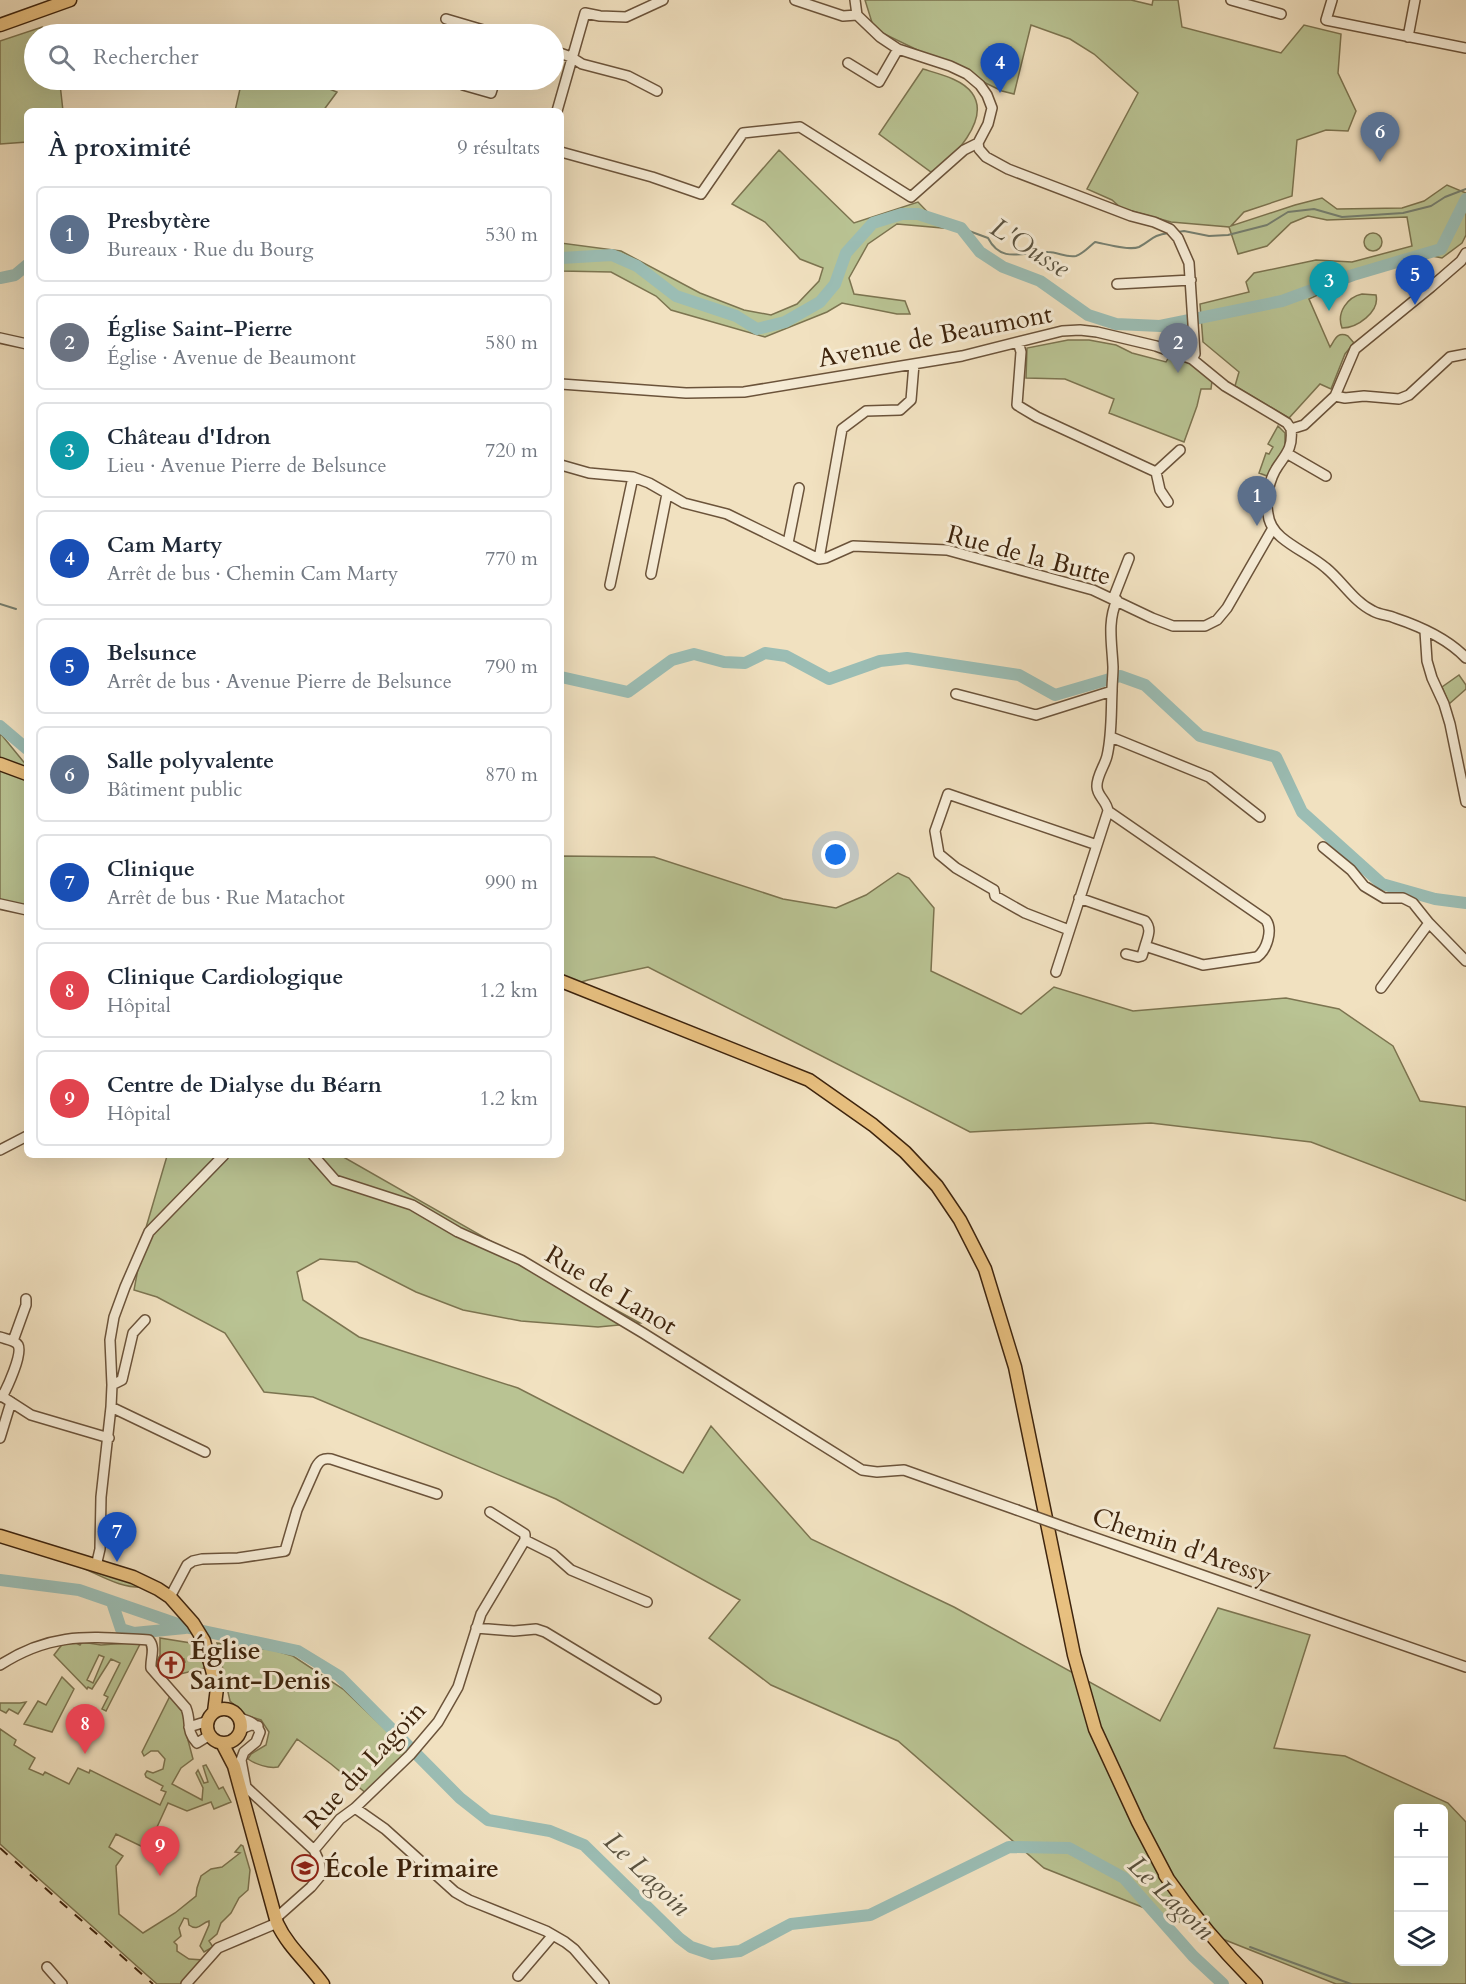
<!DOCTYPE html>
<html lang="fr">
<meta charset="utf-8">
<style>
:root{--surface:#fff;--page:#f6f6f7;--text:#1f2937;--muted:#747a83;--line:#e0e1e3;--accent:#0b8043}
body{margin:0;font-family:Cardo,serif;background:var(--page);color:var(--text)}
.controls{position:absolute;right:18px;bottom:18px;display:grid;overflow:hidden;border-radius:9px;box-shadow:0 6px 24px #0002}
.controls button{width:54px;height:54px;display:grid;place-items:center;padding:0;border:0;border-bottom:2px solid var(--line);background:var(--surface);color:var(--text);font:30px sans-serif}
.you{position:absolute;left:836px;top:855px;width:21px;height:21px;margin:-15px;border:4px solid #fff;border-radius:50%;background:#1a73e8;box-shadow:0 0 0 9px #1a73e833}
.badge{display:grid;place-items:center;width:39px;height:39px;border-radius:50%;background:var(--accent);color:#fff;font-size:20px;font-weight:700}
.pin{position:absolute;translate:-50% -50px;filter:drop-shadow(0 2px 3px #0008)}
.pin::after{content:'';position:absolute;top:32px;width:21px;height:18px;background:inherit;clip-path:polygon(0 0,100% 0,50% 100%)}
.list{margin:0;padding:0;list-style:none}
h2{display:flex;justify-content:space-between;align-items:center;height:78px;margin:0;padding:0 24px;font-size:26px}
h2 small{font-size:20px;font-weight:400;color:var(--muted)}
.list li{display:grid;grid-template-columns:39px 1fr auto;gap:18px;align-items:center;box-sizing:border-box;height:96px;margin:0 12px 12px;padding:0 12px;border:2px solid var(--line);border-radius:9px}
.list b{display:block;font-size:22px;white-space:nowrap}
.list p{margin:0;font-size:20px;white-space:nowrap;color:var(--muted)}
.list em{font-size:20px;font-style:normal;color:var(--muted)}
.icon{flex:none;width:33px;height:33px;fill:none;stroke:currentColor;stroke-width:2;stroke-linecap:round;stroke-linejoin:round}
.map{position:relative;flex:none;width:1466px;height:1984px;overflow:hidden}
.search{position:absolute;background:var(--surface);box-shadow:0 6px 24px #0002;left:24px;top:24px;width:540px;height:66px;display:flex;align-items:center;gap:15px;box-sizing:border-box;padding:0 21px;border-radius:33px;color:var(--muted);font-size:22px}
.panel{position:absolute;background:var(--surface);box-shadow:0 6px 24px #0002;left:24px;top:108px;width:540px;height:1050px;border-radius:9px}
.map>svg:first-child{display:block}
.green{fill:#b9c393;stroke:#7c7450;stroke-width:1.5;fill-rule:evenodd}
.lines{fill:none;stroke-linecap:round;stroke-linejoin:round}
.stream{stroke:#768071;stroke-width:2}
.river{stroke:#9bbdb4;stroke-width:12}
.minor-casing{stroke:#6b533a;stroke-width:12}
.major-casing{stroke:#3e240d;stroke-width:15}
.minor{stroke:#f6ecd6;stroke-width:9}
.major{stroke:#e8c080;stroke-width:12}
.rail{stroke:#3e240d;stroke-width:2;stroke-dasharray:10 10;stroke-linecap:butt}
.minor-bridge-casing{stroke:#6b533a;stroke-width:12;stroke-linecap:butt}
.minor-bridge{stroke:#f6ecd6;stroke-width:9}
.labels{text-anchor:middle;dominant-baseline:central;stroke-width:6;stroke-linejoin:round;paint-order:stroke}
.street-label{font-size:26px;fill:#3e240d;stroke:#f6ecd6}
.poi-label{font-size:26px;font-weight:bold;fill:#3e240d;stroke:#f6ecd6;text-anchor:start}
.water-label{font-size:27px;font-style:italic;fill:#5a523f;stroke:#f6ecd6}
</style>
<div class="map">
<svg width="1466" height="1984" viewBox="0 0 1466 1984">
<rect width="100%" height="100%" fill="#f1e1c0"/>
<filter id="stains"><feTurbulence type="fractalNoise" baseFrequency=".00333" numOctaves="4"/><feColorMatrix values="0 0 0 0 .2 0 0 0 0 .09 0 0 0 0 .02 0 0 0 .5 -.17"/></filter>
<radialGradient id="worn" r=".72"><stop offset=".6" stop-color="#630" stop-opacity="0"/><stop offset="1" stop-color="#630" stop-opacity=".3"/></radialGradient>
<path class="green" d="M 865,0 L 1131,0 L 1152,5 L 1153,0 L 1178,0 L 1182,27 L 1281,53 L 1304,25 L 1341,34 L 1338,73 L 1356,111 L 1348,131 L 1326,130 L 1297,140 L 1292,196 L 1244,212 L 1231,226 L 1295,205 L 1322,198 L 1337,209 L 1402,208 L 1424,201 L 1447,185 L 1466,193 L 1466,235 L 1462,243 L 1442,258 L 1427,255 L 1353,278 L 1309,299 L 1330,347 C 1335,340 1337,331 1348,336 L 1354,343 L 1345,354 L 1331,389 L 1320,384 L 1289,418 L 1235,386 L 1239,372 L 1203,342 L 1200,304 L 1249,292 L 1246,282 L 1254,273 L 1316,260 L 1352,262 L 1412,246 L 1407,217 L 1327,220 L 1308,216 L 1291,223 L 1267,246 L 1238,254 L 1229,227 L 1171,222 L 1121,208 L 1112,200 L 1087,189 L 1138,93 L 1094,54 L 1070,39 L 1031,25 L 1014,94 L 1002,91 L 874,29 Z
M 42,27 L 41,34 L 34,34 L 34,80 L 46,80 L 60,84 L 63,111 L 27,111 L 27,142 L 0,144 L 0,41 Z
M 923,69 C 939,74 962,79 972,93 C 991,119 953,160 931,172 L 879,134 Z
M 242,80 L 307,80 L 337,92 L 323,111 L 235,111 Z
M 779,150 L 854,223 L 918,202 L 943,228 L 897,224 L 868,244 L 849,278 L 854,294 L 905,301 L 910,314 L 897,314 L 842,303 L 827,312 L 765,337 L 671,310 L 656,296 L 611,272 L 561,271 L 561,243 L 621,251 L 700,293 L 744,310 L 771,315 L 797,304 L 819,281 L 823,268 L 800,259 L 765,222 L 732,204 Z
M1364 242a9 9 0 1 1 18 0a9 9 0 1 1-18 0Z
M 1362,294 L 1376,295 C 1380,312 1357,328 1342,328 C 1336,312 1348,297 1362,294 Z
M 1068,340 L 1089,340 L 1116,345 L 1132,353 L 1166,362 L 1170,355 L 1190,363 L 1212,381 L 1211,389 L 1201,389 L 1197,406 L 1184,442 L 1109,413 L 1114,399 L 1065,379 L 1026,378 L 1027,348 Z
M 1278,426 L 1285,433 L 1285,447 L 1267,476 L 1259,473 L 1266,453 L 1269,454 L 1273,447 L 1268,444 Z
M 1459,675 L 1466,685 L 1466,689 L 1449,704 L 1442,687 Z
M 0,733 L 27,766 L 27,913 L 0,909 Z
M 561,856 L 654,857 L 783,899 L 836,908 L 866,895 L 898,873 L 909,878 L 934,908 L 931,971 L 1021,1014 L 1054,987 L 1133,1011 L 1286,998 L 1339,1009 L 1393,1046 L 1420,1101 L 1466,1107 L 1466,1201 L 1311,1142 L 1151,1123 L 970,1132 L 648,967 L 588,980 L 561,988 Z
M 169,1155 L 340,1155 L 510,1252 L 640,1323 L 598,1327 L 521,1321 L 463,1310 L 416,1292 L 357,1262 L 320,1259 L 297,1272 L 303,1300 L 359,1337 L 518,1388 L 683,1473 L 711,1426 L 811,1539 L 954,1607 L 1160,1721 L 1218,1608 L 1310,1635 L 1274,1748 L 1345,1756 L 1448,1803 L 1466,1822 L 1466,1984 L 1336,1984 L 1044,1868 L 898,1741 L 771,1685 L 709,1638 L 740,1600 L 556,1499 L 313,1397 L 264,1392 L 225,1333 L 157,1297 L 134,1290 L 145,1231 L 167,1156 ZM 1398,1808 L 1444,1808 L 1444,1962 L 1398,1962 Z
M 85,1567 L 146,1587 C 123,1589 105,1578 85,1569 Z
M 160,1638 L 197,1644 L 205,1668 L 164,1678 L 154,1666 L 160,1655 ZM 178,1655 L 179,1658 L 184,1659 L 185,1662 L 181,1666 L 182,1670 L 165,1674 L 164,1670 L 158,1669 L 157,1666 L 162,1663 L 161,1659 Z
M 72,1641 L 80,1645 L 82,1642 L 101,1645 L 141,1642 L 106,1711 L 102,1709 L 108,1697 L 104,1695 L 120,1663 L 111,1659 L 92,1689 L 88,1687 L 87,1689 L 54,1655 L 64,1642 ZM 99,1655 L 104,1657 L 93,1683 L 87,1680 Z
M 217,1643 L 273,1650 L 293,1656 L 343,1689 L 409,1752 L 367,1794 L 331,1764 L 297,1739 L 278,1767 C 269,1769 255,1764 248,1759 L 251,1754 L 266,1745 L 269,1732 L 261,1720 L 245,1715 L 230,1701 Z
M 62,1677 L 74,1689 L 52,1732 L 24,1724 L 38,1701 L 46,1705 Z
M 170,1696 L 184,1714 L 185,1729 L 193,1759 L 181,1768 L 172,1784 L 202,1800 L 203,1788 L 196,1773 L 198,1770 L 204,1783 L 208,1782 L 203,1766 L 206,1765 L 219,1789 L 223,1787 L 231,1802 L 214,1809 L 211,1802 L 187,1811 L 168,1803 L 147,1849 L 116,1834 L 109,1847 L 123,1856 L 116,1866 L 119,1914 L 143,1933 L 175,1913 L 196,1896 L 197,1888 L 201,1876 L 211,1869 L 222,1867 L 240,1853 L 235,1852 L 241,1845 L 243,1846 L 250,1870 L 248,1890 L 239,1898 L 231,1913 L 221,1923 L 217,1934 L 209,1941 L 213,1947 L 204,1952 L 200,1946 L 209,1925 L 209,1921 C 201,1923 198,1932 189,1925 L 188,1919 L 184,1918 L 179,1928 L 181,1936 L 174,1942 L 177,1945 L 177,1951 L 189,1959 L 203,1960 L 182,1984 L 157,1984 L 0,1844 L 0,1729 L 16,1740 L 14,1745 L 35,1758 L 29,1769 L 43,1775 L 45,1772 L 69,1784 L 78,1768 L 89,1773 L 90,1770 L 160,1805 L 166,1792 L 161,1790 L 163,1786 L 146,1777 L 145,1774 L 147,1771 L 153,1773 L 163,1769 L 165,1759 L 158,1751 L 151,1751 L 144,1756 L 142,1752 Z
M 26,1702 L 18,1714 L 9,1709 L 6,1713 L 0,1710 L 0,1703 L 20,1703 Z"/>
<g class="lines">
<path class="stream" d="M 961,228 L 988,238 C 1002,265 1024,251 1048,252 C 1058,252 1066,258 1076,256 C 1083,254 1090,246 1095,242 C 1106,244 1129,251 1139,247 C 1152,240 1152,235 1169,233
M 1178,232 L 1184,231 L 1209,236 L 1228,235 L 1267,225 L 1288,212 L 1314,209 L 1342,217 L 1403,213 L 1431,206 L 1445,197 L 1466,189
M 0,604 L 16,609
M 1250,1947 L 1351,1984"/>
<path class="river" d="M 561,258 L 612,255 L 637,266 L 676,296 L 736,316 L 757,329 L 785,322 L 820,302 L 835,284 L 846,253 L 873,223 L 902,214 L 918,214 L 961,228 L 980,252 L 1003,267 L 1040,281 L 1088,315 L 1116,324 L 1160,326 L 1282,301 L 1353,275 L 1441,249 L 1466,199
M 0,278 L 15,275 L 27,265
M 561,677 L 628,692 L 672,660 L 694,654 L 724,662 L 745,663 L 765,653 L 786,656 L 829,679 L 880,661 L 907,658 L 1019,675 L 1055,695 L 1120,676 L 1145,685 L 1200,736 L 1276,757 L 1302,812 L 1382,884 L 1435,899 L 1466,903
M 0,726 L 27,749
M 0,1580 L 79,1590 L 189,1628 L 298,1651 L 339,1676 L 460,1798 L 488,1820 L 550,1831 L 584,1845 L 679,1938 L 691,1947 L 712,1954 L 740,1951 L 791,1924 L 870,1915 L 1009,1847 L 1069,1848 L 1124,1878 L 1193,1956 L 1223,1984
M 112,1602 L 121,1629 L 134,1633 L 185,1628"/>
<defs>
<path id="minor" d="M 795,0 L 843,16 L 857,15
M 855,0 L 857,15 L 880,37 L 898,49 L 950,66 L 967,74 L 980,85 L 987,95 L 992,108 L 988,124 L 978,143 L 979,149 L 986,157 L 1008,169 L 1131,216 L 1154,222 L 1170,229 L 1178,238 L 1189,263 L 1195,354 L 1192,359
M 1231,0 L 1281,14
M 1332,0 L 1326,20 L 1466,48
M 446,19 L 497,34
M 1408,37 L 1415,0
M 554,51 L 571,57 L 582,64 L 628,76 L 657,91
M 848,63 L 879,82 L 898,49
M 463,85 L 491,93 L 495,80
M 557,111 L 585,13 L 600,16 L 626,17 L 663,0
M 561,152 L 652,177 L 701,194 L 743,133 L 800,127 L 911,197 L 964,150 L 978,143
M 1117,284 L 1191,280
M 0,338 L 27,344
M 1018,342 L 1021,352 L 1017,405 L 1037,417 L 1156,472 L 1160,490 L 1168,502
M 561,384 L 686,393 L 744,392 L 962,356 L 1062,331 L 1080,330 L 1097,332 L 1156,346 L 1192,359 L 1225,386 L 1287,423 L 1291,429
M 1335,396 L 1345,398 L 1364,396 L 1399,399 L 1409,395 L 1450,357 L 1466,354
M 1291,429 C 1293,447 1287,453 1278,466 C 1269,479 1265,499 1268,514 C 1269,523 1274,531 1281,537 C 1295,549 1312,556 1326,568 C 1342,581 1354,602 1373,611 C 1380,615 1388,615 1395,618 C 1419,626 1448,639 1466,658
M 1291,429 L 1304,425 L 1335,396 L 1355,349 L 1431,287 L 1461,261 L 1466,253
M 1288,454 L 1326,476
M 561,465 L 589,473 L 633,477 L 649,483 L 684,503 L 727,514 L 819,559 L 826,558 L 853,546 L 947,550 L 1093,590 L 1152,618 L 1173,626 L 1205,626 L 1217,620 L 1227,608 L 1273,528
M 1156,472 L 1180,450
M 788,543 L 799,488
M 819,559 L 842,429 L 866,411 L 900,410 L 911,400 L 914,364
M 651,574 L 667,494
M 610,585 L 633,477
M 1113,599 L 1129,558
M 1425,631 L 1427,661 L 1432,678 L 1444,704 L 1450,724 L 1466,802
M 956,694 L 1036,715 L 1112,691 C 1112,683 1113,675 1113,667 C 1112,643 1107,622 1117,600
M 1111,737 L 1209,777 L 1260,817
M 1323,847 L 1351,870 L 1364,886 L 1384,898 L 1403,898 L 1413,903 L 1429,923
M 1079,898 L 1145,921 C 1152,929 1148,936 1145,946 L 1203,965 L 1257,957 C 1267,950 1273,930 1266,920 L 1108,811
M 0,904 L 27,910
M 1069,930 L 1025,913 L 995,896 L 994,890 L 956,868 L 939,854 L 935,831 L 948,794 L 1097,845
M 1126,954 L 1138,957 L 1142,956 L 1145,946
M 1056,972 L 1108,811 C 1107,801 1097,796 1097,787 C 1096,777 1105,765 1107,756 C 1112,735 1111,712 1112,691
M 1381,988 L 1429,923 L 1466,961
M 0,1150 L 27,1136
M 313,1155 L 335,1180 L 412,1205 L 458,1232 L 521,1260 L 643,1333 L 862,1470 L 877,1472 L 904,1470 L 1017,1510
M 0,1337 C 5,1339 15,1340 18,1345 C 23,1354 7,1388 2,1397
M 13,1341 L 26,1305 L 26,1299
M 112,1385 L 122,1380 L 133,1333 L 145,1320
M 0,1395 L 31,1415 L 109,1438
M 111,1407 L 205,1452
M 0,1438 L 11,1402
M 1070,1529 L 1466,1667
M 525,1540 L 553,1554 L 571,1570 L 647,1602
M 96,1566 L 100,1549 L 101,1497 L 111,1407 L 112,1385 L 110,1340 L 114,1317 L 125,1287 L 149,1232 L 224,1155
M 170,1597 L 187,1565 L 193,1561 L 202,1559 L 238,1558 L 285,1551 L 297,1510 L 316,1467 C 320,1460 323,1458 331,1459 L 437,1494
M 476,1628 L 514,1631 L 536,1629 L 545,1632 L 656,1699
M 0,1665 C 53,1631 90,1637 149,1640 C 156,1648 150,1659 151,1668 L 186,1708 C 192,1723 185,1730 197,1743 L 210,1735
M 240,1718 C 249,1721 256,1723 260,1732 L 256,1742 L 244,1752 L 241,1760 L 246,1787 L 314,1850 L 319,1861 L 321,1875 L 311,1887 L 275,1919
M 189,1727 L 208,1721
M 241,1729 L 251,1725 L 258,1726
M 355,1808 L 385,1829 L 455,1892 L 469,1900 L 546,1931 L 565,1942 L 574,1949 L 604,1984
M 314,1850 L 340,1819 L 355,1808 L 410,1755 L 438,1722 L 458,1687 L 481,1614 L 525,1540 L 525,1534 L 490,1512
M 47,1967 L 62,1984
M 518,1976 L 553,1935
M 186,1984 L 218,1948 L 277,1923"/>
<path id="major" d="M 0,25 L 70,0
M 0,764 L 27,774
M 561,981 L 809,1080 L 873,1125 L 905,1152 L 937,1186 L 960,1220 L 985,1269 L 1015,1367 L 1074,1655 L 1095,1729 L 1138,1822 L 1169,1881
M 0,1536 L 133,1577 L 158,1589 L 170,1597 L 193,1623 L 204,1641 L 217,1688 L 214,1712
M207 1726a17 17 0 1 1 34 0a17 17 0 1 1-34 0Z
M 222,1743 L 234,1766 L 277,1923 C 288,1947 308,1963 323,1984
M 1165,1875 C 1192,1914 1223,1951 1256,1984"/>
</defs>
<use href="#minor" class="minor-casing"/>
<use href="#major" class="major-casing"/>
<use href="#minor" class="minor"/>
<use href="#major" class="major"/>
<path class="rail" d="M 0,1848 L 153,1984"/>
<defs>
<path id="minor-bridge" d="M 1017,1510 L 1070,1529"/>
</defs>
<use href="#minor-bridge" class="minor-bridge-casing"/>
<use href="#minor-bridge" class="minor-bridge"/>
</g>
<defs>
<symbol id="church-ring" viewBox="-11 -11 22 22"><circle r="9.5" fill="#f6ecd6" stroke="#8f2418" stroke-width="1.5"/><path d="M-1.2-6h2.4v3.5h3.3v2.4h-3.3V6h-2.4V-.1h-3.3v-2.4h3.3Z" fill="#8f2418"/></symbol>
<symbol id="school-ring" viewBox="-11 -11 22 22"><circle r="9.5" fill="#f6ecd6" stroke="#8f2418" stroke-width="1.5"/><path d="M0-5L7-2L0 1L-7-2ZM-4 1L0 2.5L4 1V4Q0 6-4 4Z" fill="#8f2418"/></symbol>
</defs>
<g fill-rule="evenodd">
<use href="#church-ring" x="156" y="1650" width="30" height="30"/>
<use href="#school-ring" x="290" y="1853" width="30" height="30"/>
</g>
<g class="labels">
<g class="street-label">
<text transform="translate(935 336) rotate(-11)">Avenue de Beaumont</text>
<text transform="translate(1029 555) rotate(15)">Rue de la Butte</text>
<text transform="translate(611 1290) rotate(31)">Rue de Lanot</text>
<text transform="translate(1182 1546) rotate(19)">Chemin d'Aressy</text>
<text transform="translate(365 1765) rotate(-47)">Rue du Lagoin</text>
</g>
<g class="poi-label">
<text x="190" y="1650">Église<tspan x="190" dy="30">Saint-Denis</tspan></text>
<text x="324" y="1868">École Primaire</text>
</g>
<g class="water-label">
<text transform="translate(1030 248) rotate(32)">L'Ousse</text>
<text transform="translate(647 1874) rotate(44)">Le Lagoin</text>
<text transform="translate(1171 1898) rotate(44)">Le Lagoin</text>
</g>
</g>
<rect width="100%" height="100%" filter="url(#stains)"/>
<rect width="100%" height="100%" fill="url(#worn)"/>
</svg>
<div class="controls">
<button>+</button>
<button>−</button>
<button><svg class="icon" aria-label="layers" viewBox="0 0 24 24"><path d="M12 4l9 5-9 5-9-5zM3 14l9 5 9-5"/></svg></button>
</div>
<div class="you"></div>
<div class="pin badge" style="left:1257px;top:526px;background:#5c6f8a">1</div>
<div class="pin badge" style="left:1178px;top:373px;background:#6b7280">2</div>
<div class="pin badge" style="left:1329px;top:311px;background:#0f9aa8">3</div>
<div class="pin badge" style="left:1000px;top:93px;background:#1a4fb4">4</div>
<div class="pin badge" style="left:1415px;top:305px;background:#1a4fb4">5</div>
<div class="pin badge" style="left:1380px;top:162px;background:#5c6f8a">6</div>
<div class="pin badge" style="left:117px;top:1562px;background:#1a4fb4">7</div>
<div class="pin badge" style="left:85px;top:1754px;background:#e0444e">8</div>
<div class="pin badge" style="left:160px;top:1876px;background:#e0444e">9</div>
<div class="search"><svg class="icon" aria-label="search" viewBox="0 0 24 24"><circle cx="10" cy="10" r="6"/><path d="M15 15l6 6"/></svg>Rechercher</div>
<section class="panel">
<h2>À proximité<small>9 résultats</small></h2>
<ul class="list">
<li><span class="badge" style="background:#5c6f8a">1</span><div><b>Presbytère</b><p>Bureaux · Rue du Bourg</p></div><em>530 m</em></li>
<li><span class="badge" style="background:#6b7280">2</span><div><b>Église Saint-Pierre</b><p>Église · Avenue de Beaumont</p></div><em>580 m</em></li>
<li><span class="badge" style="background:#0f9aa8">3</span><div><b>Château d'Idron</b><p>Lieu · Avenue Pierre de Belsunce</p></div><em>720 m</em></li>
<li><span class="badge" style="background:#1a4fb4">4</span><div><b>Cam Marty</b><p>Arrêt de bus · Chemin Cam Marty</p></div><em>770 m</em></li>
<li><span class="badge" style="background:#1a4fb4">5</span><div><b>Belsunce</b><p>Arrêt de bus · Avenue Pierre de Belsunce</p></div><em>790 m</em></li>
<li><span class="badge" style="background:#5c6f8a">6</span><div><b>Salle polyvalente</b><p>Bâtiment public</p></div><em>870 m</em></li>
<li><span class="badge" style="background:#1a4fb4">7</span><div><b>Clinique</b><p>Arrêt de bus · Rue Matachot</p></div><em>990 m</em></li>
<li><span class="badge" style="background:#e0444e">8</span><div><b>Clinique Cardiologique</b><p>Hôpital</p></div><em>1.2 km</em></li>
<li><span class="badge" style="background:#e0444e">9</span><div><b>Centre de Dialyse du Béarn</b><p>Hôpital</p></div><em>1.2 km</em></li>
</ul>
</section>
</div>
